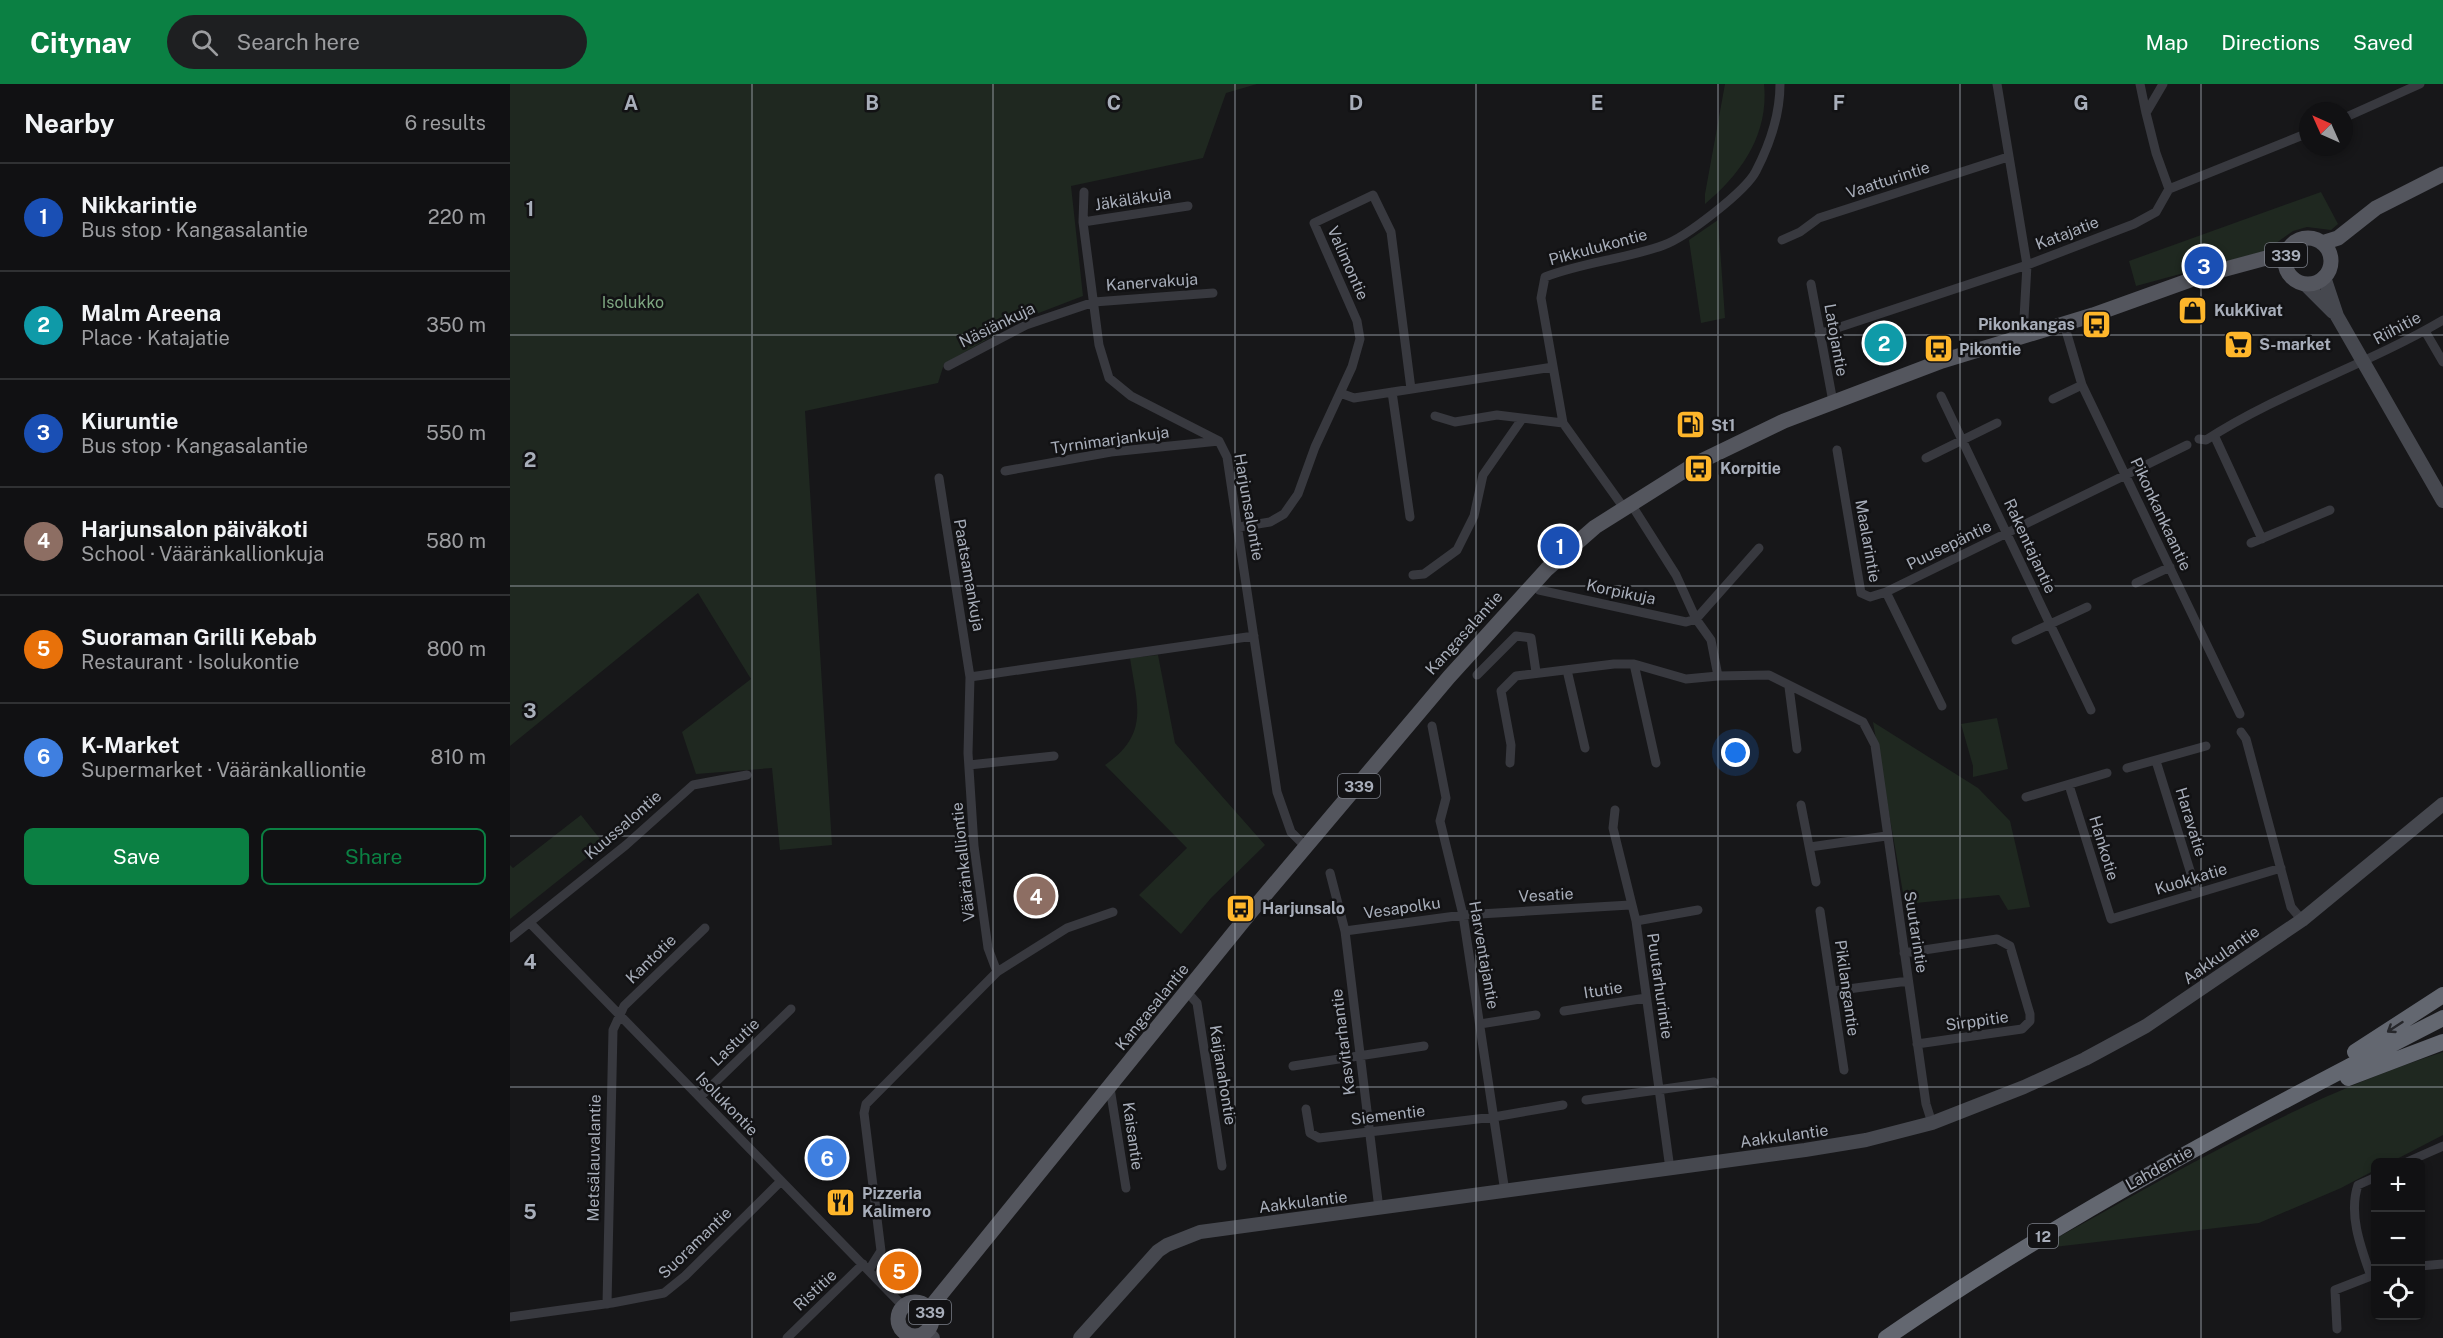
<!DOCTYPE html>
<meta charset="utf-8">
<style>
:root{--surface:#111113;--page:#1e1f21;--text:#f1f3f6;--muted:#9c9da0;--line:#303133;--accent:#0b8043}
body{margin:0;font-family:"Public Sans",sans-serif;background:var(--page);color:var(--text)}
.controls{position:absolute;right:18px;bottom:18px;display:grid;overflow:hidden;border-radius:9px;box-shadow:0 3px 9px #0003}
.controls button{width:54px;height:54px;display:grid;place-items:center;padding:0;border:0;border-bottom:2px solid var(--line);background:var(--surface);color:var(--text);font:30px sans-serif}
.compass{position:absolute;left:1789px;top:18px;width:54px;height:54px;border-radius:50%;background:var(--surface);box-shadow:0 3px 9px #0003;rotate:315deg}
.you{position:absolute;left:1226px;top:669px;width:21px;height:21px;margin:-15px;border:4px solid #fff;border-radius:50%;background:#1a73e8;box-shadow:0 0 0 9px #1a73e833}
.badge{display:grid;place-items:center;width:39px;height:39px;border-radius:50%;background:var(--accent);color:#fff;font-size:20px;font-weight:700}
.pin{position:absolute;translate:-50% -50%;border:3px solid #fff;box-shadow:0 2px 6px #0006}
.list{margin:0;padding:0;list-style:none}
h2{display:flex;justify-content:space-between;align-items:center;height:78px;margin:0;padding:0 24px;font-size:26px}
h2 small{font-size:20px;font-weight:400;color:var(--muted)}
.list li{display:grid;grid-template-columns:39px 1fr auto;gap:18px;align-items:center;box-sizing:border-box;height:108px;padding:0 24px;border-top:2px solid var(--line)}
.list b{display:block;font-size:22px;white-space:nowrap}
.list p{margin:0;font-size:20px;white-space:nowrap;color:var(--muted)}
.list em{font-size:20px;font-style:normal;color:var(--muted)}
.actions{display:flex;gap:12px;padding:18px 24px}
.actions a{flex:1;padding:14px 0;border:2px solid var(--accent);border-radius:9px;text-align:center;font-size:21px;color:var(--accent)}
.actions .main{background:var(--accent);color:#fff}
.icon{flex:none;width:33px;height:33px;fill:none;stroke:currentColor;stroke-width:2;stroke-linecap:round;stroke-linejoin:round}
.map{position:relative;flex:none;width:1933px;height:1254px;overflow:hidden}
header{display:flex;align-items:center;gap:36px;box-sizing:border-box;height:84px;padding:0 30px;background:var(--accent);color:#fff}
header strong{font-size:28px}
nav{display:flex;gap:33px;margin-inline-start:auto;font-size:21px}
.search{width:420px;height:54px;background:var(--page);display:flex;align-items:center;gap:15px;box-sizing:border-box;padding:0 21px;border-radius:33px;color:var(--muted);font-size:22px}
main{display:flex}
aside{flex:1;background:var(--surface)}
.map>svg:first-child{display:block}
.green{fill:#1f2820}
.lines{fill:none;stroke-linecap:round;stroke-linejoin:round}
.street{stroke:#38393f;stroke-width:9}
.secondary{stroke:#46484f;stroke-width:14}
.primary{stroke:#54565e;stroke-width:15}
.highway{stroke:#636770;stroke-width:16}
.oneway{stroke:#26272b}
.grid{fill:none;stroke:#a8aeba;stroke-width:1.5;stroke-opacity:0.55}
.labels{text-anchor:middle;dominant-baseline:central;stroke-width:5;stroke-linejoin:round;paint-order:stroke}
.shield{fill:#121214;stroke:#7b7f88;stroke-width:1.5}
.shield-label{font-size:15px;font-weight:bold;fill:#a8aeba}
.street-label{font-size:16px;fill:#a8aeba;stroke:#121214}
.park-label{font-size:16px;fill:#7ea681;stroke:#121214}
.poi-label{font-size:16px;font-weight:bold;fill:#a8aeba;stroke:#121214;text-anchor:start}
.grid-label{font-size:20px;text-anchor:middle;font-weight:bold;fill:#a8aeba;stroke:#121214;stroke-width:5;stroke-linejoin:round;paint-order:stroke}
</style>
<header>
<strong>Citynav</strong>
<div class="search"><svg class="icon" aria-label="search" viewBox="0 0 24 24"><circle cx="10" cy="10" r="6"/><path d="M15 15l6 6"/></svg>Search here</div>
<nav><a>Map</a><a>Directions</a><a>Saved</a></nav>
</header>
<main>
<aside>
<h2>Nearby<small>6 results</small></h2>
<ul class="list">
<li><span class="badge" style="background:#1a4fb4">1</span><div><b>Nikkarintie</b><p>Bus stop · Kangasalantie</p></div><em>220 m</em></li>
<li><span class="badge" style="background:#0f9aa8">2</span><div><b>Malm Areena</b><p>Place · Katajatie</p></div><em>350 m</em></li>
<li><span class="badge" style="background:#1a4fb4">3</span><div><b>Kiuruntie</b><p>Bus stop · Kangasalantie</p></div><em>550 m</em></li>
<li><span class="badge" style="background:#8d6e63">4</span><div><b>Harjunsalon päiväkoti</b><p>School · Vääränkallionkuja</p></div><em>580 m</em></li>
<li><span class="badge" style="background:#e8710a">5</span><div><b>Suoraman Grilli Kebab</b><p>Restaurant · Isolukontie</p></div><em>800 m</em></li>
<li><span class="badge" style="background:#3f7fe0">6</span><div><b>K-Market</b><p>Supermarket · Vääränkalliontie</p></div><em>810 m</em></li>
</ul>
<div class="actions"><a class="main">Save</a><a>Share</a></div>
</aside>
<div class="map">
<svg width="1933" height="1254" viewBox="0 0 1933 1254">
<rect width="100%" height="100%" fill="#171719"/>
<path class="green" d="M 0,0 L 747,0 L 716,9 L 693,74 L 561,102 L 573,212 L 513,235 L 434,280 L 428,299 L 295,327 L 322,761 L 270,766 L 262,684 L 186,690 L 172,648 L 241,595 L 188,509 L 0,662 Z
M 1215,0 L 1254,0 C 1259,50 1232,89 1195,120 L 1195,110 Z
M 1811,108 L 1828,140 L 1821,146 L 1797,143 L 1783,147 L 1755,167 L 1626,202 L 1619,177 Z
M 1208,136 L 1215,234 L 1191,239 L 1179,156 Z
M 648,571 L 665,659 L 755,761 L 701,814 L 671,850 L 629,811 L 677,764 L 595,681 C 640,650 627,621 620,574 Z
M 1487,634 L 1498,685 L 1463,693 L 1463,682 L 1451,640 Z
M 1363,638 L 1468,704 L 1500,737 L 1520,823 L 1498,826 L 1489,811 L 1395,820 Z
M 71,731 L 94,760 L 0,835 L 0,781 L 3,784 Z
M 1933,968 L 1933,1051 L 1881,1078 L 1866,1078 L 1865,1086 L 1831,1104 L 1749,1139 L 1527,1165 C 1659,1092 1789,1014 1933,968 Z"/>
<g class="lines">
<path class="street" d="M 1487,0 L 1517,181 L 1514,234 L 1517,250
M 1630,0 L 1636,29
M 1653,0 L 1636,29 L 1646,69 L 1659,105
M 1834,34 L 1910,0
M 574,108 L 573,138 L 589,261 L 599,294 L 621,312 L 709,357 L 717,373 L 767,708 L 781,748 L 797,764
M 573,138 L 678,122
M 1272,156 L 1290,148 L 1309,134 L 1498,73
M 1301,200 L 1323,318
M 1554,240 L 1572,301 L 1730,630
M 1915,247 L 1933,278
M 1309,250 L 1517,181 L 1624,140 L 1646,128 L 1659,105 L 1798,49
M 438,282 L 516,241 L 584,218 L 703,209
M 882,308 L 900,433
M 830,309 L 844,314 L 1043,283
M 1431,312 L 1581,626
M 1543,315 L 1572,301
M 925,332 L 945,338 L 987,331 L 1053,339
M 1704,351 L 1752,455
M 1689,355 L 1696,356 C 1770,308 1857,281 1933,236
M 1327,366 L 1351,509 L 1360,513 L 1376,508 L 1432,622
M 1416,374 L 1487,339
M 495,387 L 601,368 L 709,357
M 1121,420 L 1166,491 L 1186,535 L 1201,556 L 1208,592 L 1259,591 L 1353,638 L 1365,661 L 1416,1020 L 1422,1039
M 1114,424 L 1053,339 L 1031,214 L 1035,193 C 1074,178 1116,175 1154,161 C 1176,153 1236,107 1246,87 C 1260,60 1270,30 1270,0
M 729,443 L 760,438 L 774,430 L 788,410 L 805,363 L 842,283 L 850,255 L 847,237 L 804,139 L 863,111 L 881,148 L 901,305
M 1741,459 L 1820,426
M 903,491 L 914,490 L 947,466 L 964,432 L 973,391 L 1012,335
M 1626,499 L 1660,483
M 1029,506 L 1176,538 L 1186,535 L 1249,464
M 1376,508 L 1677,361
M 1506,556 L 1577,523
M 1124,580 L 1146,679
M 1057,586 L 1075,664
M 967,591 L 1006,552 L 1021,554 L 1026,588
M 460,593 L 744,552
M 1279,603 L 1287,665
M 922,642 L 936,714 L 930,737 L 953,831 L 995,1108
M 1731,648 L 1736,655 L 1781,823 L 1792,836
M 1646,677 L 1687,809
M 1000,679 L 1001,661 L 991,607 L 1006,592 L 1104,580 L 1124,580 L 1176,595 L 1208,592
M 459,681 L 544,672
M 1617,684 L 1696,662
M 1559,701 L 1601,835 L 1771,784
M 1516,713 L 1597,689
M 1291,721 L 1306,798
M 1105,726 L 1103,744 L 1126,837 L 1160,1085
M 1300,763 L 1376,752
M 820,789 L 835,847 L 869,1125
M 1310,827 L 1334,986
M 1126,837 L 1188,826
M 20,839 L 393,1222
M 835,847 L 953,831 L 1120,821
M 0,854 L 116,761 L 183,701 L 237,691
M 1394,869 L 1487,855 L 1500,862 L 1520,930 L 1520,937 L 1512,945 L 1407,960
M 487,888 L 557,844 L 603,828
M 1323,907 L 1398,897
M 677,908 L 687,919 L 712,1082
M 1054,927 L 1136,914
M 970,940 L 1026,931
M 783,982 L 914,962
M 600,1004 L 616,1104
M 190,1013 L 281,925
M 1076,1016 L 1204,998
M 796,1025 L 800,1049 L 809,1054 L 984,1033 L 1053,1021
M 1897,1078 L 1933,1062
M 1866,1093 L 1848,1101 C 1838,1130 1851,1164 1861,1192 L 1866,1191
M 1910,1182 L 1933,1180
M 359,1186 L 371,1167 L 354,1029 L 356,1020 L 487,888 L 478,864 L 464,762 L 458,669 L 460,593 L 429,394
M 97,1220 L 103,946 L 114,922 L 195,844
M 0,1233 L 102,1219 L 154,1209 L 175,1192 L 271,1097
M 1827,1245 L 1825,1206 L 1861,1192
M 277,1254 L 353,1180"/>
<path class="secondary" d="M 1814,193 L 1827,232 L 1933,417
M 1795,200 L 1823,228
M 416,1247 L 423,1254
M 570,1254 L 648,1167 L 657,1161 L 690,1148 L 1295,1066 L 1356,1056 L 1422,1039 L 1514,1003 L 1575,975 L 1636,942 L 1792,836 L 1933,720"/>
<path class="primary" d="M1775 177a23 23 0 1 1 46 0a23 23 0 1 1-46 0Z
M 1812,159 L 1828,154 L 1866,124 L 1933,90
M388 1235a17 17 0 1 1 34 0a17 17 0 1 1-34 0Z
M 419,1225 L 739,830 L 939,593 L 1037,485 L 1085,443 L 1185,380 L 1274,337 L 1432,277 L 1583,231 L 1697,190 L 1760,173 L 1779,164"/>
<path class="highway" d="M 1845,968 L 1933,911
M 1838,994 L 1933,958
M 1376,1254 C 1553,1132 1742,1032 1933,934"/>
</g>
<defs><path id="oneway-shaft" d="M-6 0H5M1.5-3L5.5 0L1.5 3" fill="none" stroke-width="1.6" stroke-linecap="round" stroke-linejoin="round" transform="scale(1.5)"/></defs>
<use class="oneway" href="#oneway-shaft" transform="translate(1885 943) rotate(147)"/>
<path class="grid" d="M 242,0 L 242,1254M 483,0 L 483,1254M 725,0 L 725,1254M 966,0 L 966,1254M 1208,0 L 1208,1254M 1450,0 L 1450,1254M 1691,0 L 1691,1254M 0,251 L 1933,251M 0,502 L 1933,502M 0,752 L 1933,752M 0,1003 L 1933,1003"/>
<defs>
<symbol id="shop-square" viewBox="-11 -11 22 22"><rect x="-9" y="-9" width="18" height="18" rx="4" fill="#feb62b" stroke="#121214"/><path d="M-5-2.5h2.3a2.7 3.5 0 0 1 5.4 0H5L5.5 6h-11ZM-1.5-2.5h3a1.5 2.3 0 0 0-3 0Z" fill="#111"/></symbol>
<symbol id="bus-square" viewBox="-11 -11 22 22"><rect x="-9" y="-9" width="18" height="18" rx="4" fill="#feb62b" stroke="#121214"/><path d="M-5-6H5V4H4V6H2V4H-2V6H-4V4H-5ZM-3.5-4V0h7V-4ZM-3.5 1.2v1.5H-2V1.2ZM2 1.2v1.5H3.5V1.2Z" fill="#111"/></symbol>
<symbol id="supermarket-square" viewBox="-11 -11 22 22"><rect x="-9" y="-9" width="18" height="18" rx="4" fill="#feb62b" stroke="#121214"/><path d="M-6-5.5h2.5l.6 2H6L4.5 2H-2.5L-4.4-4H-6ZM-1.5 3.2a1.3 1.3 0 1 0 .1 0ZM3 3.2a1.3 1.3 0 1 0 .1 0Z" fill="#111"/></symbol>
<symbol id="fuel-square" viewBox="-11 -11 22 22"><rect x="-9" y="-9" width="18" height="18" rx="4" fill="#feb62b" stroke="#121214"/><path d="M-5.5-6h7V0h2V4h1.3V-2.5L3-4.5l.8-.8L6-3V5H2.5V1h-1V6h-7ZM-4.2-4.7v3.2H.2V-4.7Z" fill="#111"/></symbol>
<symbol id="restaurant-square" viewBox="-11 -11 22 22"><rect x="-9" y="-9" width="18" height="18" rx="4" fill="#feb62b" stroke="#121214"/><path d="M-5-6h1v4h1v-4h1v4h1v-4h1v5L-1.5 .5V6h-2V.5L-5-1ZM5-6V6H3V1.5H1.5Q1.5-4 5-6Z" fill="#111"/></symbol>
</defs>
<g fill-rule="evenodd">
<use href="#shop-square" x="1666" y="210" width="33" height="33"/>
<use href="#bus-square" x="1570" y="224" width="33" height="33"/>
<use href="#supermarket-square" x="1712" y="244" width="33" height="33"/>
<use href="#bus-square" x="1412" y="248" width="33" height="33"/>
<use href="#fuel-square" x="1164" y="324" width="33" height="33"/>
<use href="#bus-square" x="1172" y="368" width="33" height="33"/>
<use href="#bus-square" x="714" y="808" width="33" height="33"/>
<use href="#restaurant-square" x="314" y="1102" width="33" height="33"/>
</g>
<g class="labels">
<g class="shield">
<rect x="1755" y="159" width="42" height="24" rx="4.5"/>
<rect x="828" y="690" width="42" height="24" rx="4.5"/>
<rect x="1518" y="1140" width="30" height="24" rx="4.5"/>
<rect x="399" y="1216" width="42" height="24" rx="4.5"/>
</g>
<g class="shield-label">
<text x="1776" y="171">339</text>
<text x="849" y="702">339</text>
<text x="1533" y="1152">12</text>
<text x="420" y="1228">339</text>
</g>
<g class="street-label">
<text transform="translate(1378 96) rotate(-18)">Vaatturintie</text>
<text transform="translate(623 115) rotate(-9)">Jäkäläkuja</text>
<text transform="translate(1557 149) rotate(-21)">Katajatie</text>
<text transform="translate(1088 163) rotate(-15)">Pikkulukontie</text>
<text transform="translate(838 179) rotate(66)">Valimontie</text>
<text transform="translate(642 198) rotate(-4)">Kanervakuja</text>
<text transform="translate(487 241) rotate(-26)">Näsiänkuja</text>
<text transform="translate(1887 244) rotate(-28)">Riihitie</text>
<text transform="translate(1326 256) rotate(80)">Latojantie</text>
<text transform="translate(600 356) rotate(-8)">Tyrnimarjankuja</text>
<text transform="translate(739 423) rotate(80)">Harjunsalontie</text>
<text transform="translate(1651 430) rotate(65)">Pikonkankaantie</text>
<text transform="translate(1358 457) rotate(80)">Maalarintie</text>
<text transform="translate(1439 461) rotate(-26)">Puusepäntie</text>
<text transform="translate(1520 462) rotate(65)">Rakentajantie</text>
<text transform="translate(459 491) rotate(80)">Paatsamankuja</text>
<text transform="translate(1111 508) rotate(12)">Korpikuja</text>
<text transform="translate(954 549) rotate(-48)">Kangasalantie</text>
<text transform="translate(1681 738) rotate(73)">Haravatie</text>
<text transform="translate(113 741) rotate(-41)">Kuussalontie</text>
<text transform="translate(1594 764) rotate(73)">Hankotie</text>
<text transform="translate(453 778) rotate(-96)">Vääränkalliontie</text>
<text transform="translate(1681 795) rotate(-17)">Kuokkatie</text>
<text transform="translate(1036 811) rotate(-3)">Vesatie</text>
<text transform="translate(892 824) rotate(-8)">Vesapolku</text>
<text transform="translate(1406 848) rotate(81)">Suutarintie</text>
<text transform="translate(974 871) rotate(80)">Harventajantie</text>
<text transform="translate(1711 871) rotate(-35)">Aakkulantie</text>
<text transform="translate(141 875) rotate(-44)">Kantotie</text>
<text transform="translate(1150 902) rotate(82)">Puutarhurintie</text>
<text transform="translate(1337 904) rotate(82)">Pikilangantie</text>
<text transform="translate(1093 906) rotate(-9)">Itutie</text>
<text transform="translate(642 923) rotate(-51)">Kangasalantie</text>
<text transform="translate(1467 937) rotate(-8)">Sirppitie</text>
<text transform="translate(225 958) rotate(-44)">Lastutie</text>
<text transform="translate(833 958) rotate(-97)">Kasvitarhantie</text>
<text transform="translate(713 991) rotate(81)">Kaijanahontie</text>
<text transform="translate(217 1020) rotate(46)">Isolukontie</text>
<text transform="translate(878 1031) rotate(-7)">Siementie</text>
<text transform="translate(623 1052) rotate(82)">Kaisantie</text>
<text transform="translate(1274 1052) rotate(-8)">Aakkulantie</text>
<text transform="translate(84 1074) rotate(-89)">Metsälauvalantie</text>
<text transform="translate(1649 1084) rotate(-29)">Lahdentie</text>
<text transform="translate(793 1118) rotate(-7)">Aakkulantie</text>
<text transform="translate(185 1159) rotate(-44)">Suoramantie</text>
<text transform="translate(305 1206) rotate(-43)">Ristitie</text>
</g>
<g class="park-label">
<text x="123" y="218">Isolukko</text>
</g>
<g class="poi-label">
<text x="1704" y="226">KukKivat</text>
<text x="1565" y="240" text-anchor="end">Pikonkangas</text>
<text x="1749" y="260">S-market</text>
<text x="1449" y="265">Pikontie</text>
<text x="1201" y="341">St1</text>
<text x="1210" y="384">Korpitie</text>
<text x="752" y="824">Harjunsalo</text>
<text x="352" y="1109">Pizzeria<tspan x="352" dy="18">Kalimero</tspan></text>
</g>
</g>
<g class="grid-label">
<text x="121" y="26">A</text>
<text x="362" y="26">B</text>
<text x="604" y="26">C</text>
<text x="846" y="26">D</text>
<text x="1087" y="26">E</text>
<text x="1329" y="26">F</text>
<text x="1571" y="26">G</text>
<text x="20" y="132">1</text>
<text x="20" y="383">2</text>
<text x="20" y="634">3</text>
<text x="20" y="885">4</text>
<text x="20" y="1135">5</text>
</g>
</svg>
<div class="controls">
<button>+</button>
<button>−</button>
<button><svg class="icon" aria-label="locate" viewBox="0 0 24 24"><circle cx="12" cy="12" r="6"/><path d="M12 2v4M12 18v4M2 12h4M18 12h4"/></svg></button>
</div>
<svg class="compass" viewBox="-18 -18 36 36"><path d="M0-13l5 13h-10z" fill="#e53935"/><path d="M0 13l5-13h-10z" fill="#9c9da0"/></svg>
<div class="you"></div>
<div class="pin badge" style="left:1050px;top:462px;background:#1a4fb4">1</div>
<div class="pin badge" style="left:1374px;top:259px;background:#0f9aa8">2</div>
<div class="pin badge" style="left:1694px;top:182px;background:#1a4fb4">3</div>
<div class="pin badge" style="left:526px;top:812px;background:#8d6e63">4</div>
<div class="pin badge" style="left:389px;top:1187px;background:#e8710a">5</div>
<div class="pin badge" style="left:317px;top:1074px;background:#3f7fe0">6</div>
</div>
</main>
